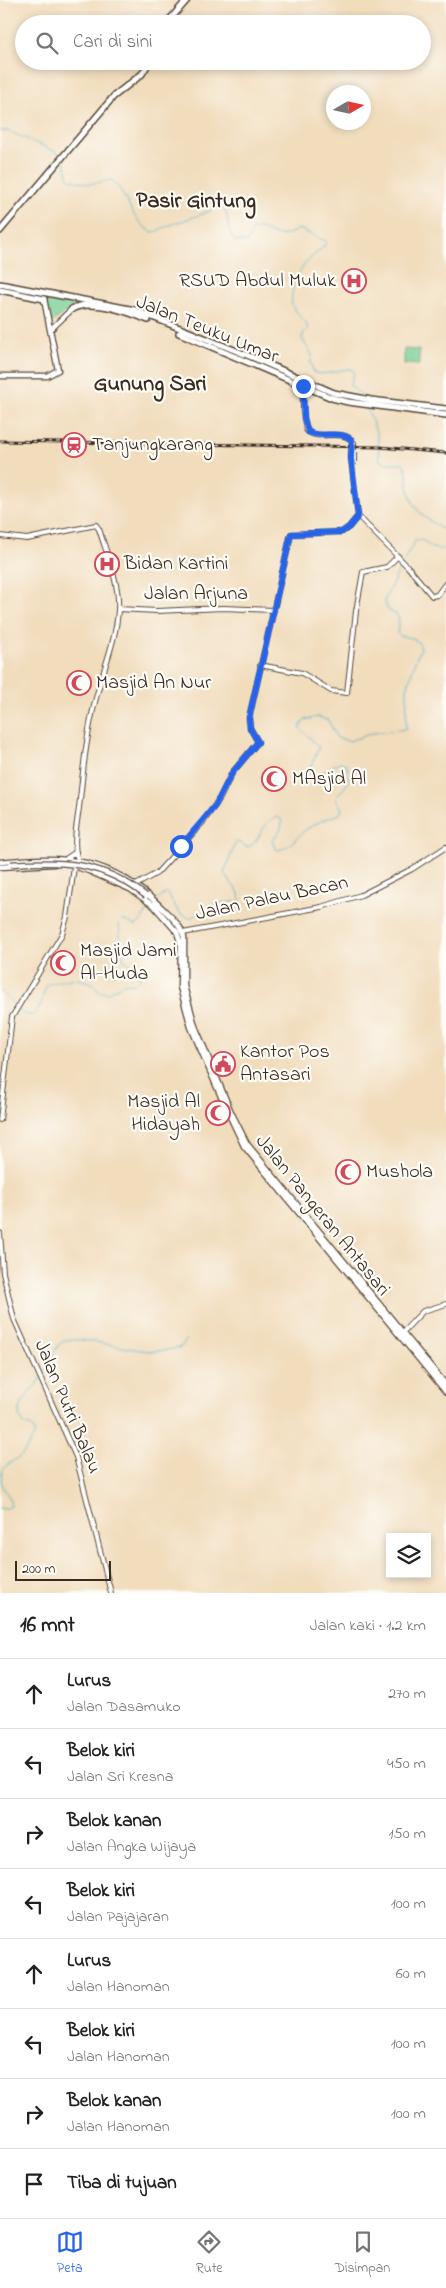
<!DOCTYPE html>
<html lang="id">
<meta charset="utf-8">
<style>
:root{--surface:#fff;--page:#f6f6f6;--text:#202124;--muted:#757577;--line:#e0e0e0;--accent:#2563eb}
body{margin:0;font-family:"Indie Flower",sans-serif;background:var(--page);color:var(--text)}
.controls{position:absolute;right:15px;bottom:15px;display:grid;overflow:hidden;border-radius:0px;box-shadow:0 2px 8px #0003}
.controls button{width:45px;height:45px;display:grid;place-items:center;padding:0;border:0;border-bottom:1px solid var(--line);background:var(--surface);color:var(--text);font:25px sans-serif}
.compass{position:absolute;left:326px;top:85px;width:45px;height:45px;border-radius:50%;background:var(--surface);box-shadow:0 2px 8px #0003;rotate:81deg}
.scale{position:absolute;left:15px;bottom:12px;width:96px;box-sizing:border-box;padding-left:5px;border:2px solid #3b2a1e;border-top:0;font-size:14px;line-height:18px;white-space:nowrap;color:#3b2a1e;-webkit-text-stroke:4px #fdfcf7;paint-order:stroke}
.stop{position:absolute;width:15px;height:15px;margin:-11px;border:4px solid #2563eb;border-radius:50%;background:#fff}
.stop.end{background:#2563eb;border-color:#fff;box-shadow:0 1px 5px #0008}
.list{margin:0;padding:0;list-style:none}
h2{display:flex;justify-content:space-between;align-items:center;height:65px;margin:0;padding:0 20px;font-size:21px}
h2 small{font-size:16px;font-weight:400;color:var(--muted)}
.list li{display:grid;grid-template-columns:32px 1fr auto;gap:15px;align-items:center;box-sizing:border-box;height:70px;padding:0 20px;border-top:1px solid var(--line)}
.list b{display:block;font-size:19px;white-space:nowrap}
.list p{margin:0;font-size:16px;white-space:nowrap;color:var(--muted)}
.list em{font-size:16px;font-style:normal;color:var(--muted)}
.icon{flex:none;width:28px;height:28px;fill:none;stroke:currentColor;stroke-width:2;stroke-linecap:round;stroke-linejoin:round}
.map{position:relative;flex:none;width:446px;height:1593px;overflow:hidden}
.search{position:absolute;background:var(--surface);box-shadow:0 2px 8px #0003;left:15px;right:15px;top:15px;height:55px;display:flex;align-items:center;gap:12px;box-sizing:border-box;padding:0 18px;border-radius:28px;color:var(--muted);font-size:19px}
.sheet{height:625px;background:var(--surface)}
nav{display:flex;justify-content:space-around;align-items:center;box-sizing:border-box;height:70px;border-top:1px solid var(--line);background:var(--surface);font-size:14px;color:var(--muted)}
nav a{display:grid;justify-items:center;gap:2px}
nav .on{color:var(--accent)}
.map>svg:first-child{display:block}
.green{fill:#72cb91;stroke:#567a58}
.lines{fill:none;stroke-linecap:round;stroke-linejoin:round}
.stream{stroke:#43abc2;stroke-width:1}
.secondary-casing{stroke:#564536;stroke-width:6}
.primary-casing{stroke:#564536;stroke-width:7}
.highway-casing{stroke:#564536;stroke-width:8}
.secondary{stroke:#fff;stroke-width:4}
.primary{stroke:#fff;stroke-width:4.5}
.highway{stroke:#fff;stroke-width:5}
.rail-casing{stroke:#3b2a1e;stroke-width:3}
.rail{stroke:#fdfcf7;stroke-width:1;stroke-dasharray:4;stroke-linecap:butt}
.primary-bridge-casing{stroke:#564536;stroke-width:7;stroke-linecap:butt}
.primary-bridge{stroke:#fff;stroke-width:4.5}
.route{stroke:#2563eb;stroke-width:6}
.labels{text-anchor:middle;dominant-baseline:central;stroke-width:4.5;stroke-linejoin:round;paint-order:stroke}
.poi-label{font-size:20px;fill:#3b2a1e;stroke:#fdfcf7;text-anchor:start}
.street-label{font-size:20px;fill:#3b2a1e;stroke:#fdfcf7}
.quarter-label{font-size:22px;font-weight:bold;fill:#3b2a1e;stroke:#fdfcf7}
</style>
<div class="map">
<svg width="446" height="1593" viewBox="0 0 446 1593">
<rect width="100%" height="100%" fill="#fdfcf7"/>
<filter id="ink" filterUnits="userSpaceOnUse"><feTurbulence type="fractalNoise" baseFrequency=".02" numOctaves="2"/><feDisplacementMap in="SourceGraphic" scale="10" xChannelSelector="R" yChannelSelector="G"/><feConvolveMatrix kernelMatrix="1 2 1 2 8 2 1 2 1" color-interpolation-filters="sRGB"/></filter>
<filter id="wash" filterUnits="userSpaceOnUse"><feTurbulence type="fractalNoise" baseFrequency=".0096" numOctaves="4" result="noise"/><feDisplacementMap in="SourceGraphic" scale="20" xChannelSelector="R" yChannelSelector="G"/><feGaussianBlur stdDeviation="1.12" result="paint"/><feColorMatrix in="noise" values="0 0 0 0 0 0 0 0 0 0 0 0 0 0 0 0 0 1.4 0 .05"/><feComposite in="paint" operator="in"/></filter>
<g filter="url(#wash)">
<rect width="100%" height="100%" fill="#f1dcbb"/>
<path class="green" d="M 46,298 L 75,305 L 51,323 Z
M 404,349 L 419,350 L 419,365 L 404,364 Z"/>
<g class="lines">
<path class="stream" d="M 0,131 L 8,131 L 61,154
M 64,157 L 69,179 L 89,184 L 112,180 C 128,195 131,222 152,232 C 158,232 158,230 163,228 C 182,220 201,216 220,206 L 224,207 C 230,219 226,233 236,242 L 248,242 L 252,230 C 271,225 270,245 299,229 L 327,242 C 321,251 311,256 305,264 C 298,272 289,295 292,305 C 296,314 305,319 308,328 L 303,334 L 302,339 L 312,355 L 311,363 L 314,373 C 327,376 338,369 351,369 L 354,373 L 350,386 L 366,398
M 367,408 L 377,434 L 380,461 L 388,463 L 403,463 C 408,469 407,478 408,485 C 413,514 425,517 446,532
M 404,560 L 415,541 L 422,540 C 429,546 437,553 446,548
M 156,902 L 166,892 L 180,914 L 190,918 L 214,904 L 240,901 L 239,893 L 224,873 L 235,844 L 237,842 L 248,847 C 262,842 261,819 279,817 L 282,821 L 281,829 L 272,841 L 276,849 L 279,850 C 291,846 295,839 304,831 C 314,823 328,818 340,814 L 342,809 L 335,797 C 347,786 352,781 346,764 L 340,762 L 316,776 L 312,776 L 309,771 L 319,747 L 300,728 L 304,720 L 318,717 L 328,720 L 337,738 L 349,741 L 373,733 L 406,729 L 407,689 L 415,661 L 421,648 C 418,638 410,637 400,636 L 397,633 L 399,619 L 397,615 L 388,610 L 384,601 L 402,564
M 0,992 L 3,993 L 16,1007
M 19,1010 L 22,1014 L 33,1015 C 47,1002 39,997 48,984 L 74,978 L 92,983 L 99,992 L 107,993 L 123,984 L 137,983 L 140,979 L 139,971 L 123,959 L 119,924 L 123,920 L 136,926 C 142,921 145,913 152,906
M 0,1508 L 6,1509 L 11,1506 C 10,1496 3,1490 1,1480 C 0,1464 16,1461 22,1455 C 27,1449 31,1441 35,1434 L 32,1427 L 24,1424 L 19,1416 C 19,1400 34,1389 42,1377 C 49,1368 53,1346 64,1341 C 77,1335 135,1352 155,1351 C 163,1351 173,1349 181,1347 L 186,1340"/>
</g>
</g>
<g filter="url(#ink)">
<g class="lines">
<defs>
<path id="secondary" d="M 303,386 L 303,411 L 306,430 C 320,443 342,426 354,443 L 354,463
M 352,440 L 351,458 L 358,516 L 408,567 L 432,596 L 437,595 L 446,583
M 0,536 L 27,539 L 96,525 L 99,529 C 107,555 120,584 118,610 C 116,642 102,672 95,702 C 86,737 83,772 79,808 C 77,823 72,846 78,860
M 118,609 L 157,611 L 223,608 L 274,610
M 260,665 L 302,673 L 331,691 L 347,693 L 356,611 L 363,572 L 387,567 L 398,556
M 67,858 L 76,852
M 136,885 L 157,873 L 203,822 L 220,798 L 232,773 L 258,742 L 250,728 L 249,718 L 291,534 L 342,532 L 349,527 L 358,516
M 183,933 L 321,907 L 361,895 L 412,869 L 446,847
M 0,1120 L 12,1017 L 62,934 L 67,917 L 74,867
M 0,1233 L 3,1273 L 14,1319 L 76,1457 L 111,1593
M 403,1332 L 423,1311 L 446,1304"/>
<path id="primary" d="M 51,329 L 72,309
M 0,376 L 47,376 L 58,370 L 44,299
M 0,862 C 66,855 111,857 161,907 C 169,915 181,925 184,937 L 184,986 L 195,1026 L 231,1112 L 247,1144 L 446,1385
M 74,866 L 89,871 L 130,889 L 154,906 L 177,932 L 181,945 L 180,987 L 191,1027 L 226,1108 L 244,1146 L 446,1392
M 0,867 L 54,864"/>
<path id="highway" d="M 166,24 L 187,0
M 0,231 L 114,96 L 142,74 L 150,61
M 0,284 L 135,310 L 254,358 L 334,393 L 371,400 L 446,409
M 0,290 L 44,299
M 72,309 C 90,298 129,312 148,320
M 179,333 L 332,398 L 348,402 L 446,415"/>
</defs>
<use href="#secondary" class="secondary-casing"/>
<use href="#primary" class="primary-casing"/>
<use href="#highway" class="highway-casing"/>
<use href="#secondary" class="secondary"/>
<use href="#primary" class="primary"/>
<use href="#highway" class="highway"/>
<defs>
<path id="rail" d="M 0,441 L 380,447 L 446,453"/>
</defs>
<use href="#rail" class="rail-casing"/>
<use href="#rail" class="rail"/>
<defs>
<path id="primary-bridge" d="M 11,864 C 63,860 103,862 146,896"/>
</defs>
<use href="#primary-bridge" class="primary-bridge-casing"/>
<use href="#primary-bridge" class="primary-bridge"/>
</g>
</g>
<g class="lines" filter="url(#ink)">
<path class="route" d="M 181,846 L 215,806 L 232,773 L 258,742 L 250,728 L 249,718 L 291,534 L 342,532 L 349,527 L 358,516 L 351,458 L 352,440 C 339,429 322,439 308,432 L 304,418 L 303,386"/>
</g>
<defs>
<symbol id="hospital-ring" viewBox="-11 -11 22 22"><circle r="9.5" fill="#fdfcf7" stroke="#d1495b" stroke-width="1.5"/><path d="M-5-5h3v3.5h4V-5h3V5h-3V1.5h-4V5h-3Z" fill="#d1495b"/></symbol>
<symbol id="station-ring" viewBox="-11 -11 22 22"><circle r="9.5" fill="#fdfcf7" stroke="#d1495b" stroke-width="1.5"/><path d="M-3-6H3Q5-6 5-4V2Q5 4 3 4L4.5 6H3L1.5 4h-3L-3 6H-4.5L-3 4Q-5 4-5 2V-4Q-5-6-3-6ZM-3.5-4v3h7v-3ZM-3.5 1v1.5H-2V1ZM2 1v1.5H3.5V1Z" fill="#d1495b"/></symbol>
<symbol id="mosque-ring" viewBox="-11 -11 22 22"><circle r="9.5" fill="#fdfcf7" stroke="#d1495b" stroke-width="1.5"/><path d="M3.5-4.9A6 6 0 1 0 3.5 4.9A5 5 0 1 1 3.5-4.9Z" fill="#d1495b"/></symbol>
<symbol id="civic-ring" viewBox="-11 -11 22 22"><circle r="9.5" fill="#fdfcf7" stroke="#d1495b" stroke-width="1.5"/><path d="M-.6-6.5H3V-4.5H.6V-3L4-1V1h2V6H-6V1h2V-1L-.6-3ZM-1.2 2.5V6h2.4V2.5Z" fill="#d1495b"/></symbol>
</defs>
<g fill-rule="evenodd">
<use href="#hospital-ring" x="340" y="267" width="28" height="28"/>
<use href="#station-ring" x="60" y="431" width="28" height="28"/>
<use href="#hospital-ring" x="93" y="550" width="28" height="28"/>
<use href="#mosque-ring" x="65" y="669" width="28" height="28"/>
<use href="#mosque-ring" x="260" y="765" width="28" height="28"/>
<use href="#mosque-ring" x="49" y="949" width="28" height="28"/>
<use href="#civic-ring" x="209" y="1050" width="28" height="28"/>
<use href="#mosque-ring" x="204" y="1099" width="28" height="28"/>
<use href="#mosque-ring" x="334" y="1158" width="28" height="28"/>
</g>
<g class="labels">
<g class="poi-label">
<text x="336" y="281" text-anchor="end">RSUD Abdul Muluk</text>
<text x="92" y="445">Tanjungkarang</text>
<text x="124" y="564">Bidan Kartini</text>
<text x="96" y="683">Masjid An Nur</text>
<text x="292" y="779">MAsjid Al</text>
<text x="80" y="951">Masjid Jami<tspan x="80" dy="23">Al-Huda</tspan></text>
<text x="240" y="1052">Kantor Pos<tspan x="240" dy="23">Antasari</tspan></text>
<text x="200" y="1102" text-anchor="end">Masjid Al<tspan x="200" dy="23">Hidayah</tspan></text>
<text x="366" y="1172">Mushola</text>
</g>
<g class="street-label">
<text transform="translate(207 330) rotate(22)">Jalan Teuku Umar</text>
<text x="196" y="594">Jalan Arjuna</text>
<text transform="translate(272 899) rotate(-12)">Jalan Palau Bacan</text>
<text transform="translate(322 1216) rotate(51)">Jalan Pangeran Antasari</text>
<text transform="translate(67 1407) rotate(67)">Jalan Putri Balau</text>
</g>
<g class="quarter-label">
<text x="196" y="202">Pasir Gintung</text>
<text x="150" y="385">Gunung Sari</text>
</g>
</g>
</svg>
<div class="controls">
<button><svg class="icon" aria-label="layers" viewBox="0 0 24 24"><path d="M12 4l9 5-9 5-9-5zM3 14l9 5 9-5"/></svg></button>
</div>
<svg class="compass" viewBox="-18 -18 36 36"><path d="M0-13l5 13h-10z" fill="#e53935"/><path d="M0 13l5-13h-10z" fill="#757577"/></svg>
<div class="scale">200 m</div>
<div class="stop" style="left:181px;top:846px"></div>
<div class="stop end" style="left:303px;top:386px"></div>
<div class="search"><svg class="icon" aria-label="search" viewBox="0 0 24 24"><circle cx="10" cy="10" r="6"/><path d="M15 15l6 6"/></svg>Cari di sini</div>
</div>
<section class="sheet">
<h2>16 mnt<small>Jalan kaki · 1.2 km</small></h2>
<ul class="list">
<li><svg class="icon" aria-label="ahead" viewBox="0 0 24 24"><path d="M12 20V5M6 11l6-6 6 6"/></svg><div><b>Lurus</b><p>Jalan Dasamuko</p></div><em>270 m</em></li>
<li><svg class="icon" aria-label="left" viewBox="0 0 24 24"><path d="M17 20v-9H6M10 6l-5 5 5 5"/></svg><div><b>Belok kiri</b><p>Jalan Sri Kresna</p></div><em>450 m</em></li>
<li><svg class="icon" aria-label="right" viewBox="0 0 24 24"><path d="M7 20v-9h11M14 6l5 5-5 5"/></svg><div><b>Belok kanan</b><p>Jalan Angka Wijaya</p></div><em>150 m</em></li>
<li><svg class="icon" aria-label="left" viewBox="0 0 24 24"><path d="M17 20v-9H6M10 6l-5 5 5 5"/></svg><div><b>Belok kiri</b><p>Jalan Pajajaran</p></div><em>100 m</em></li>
<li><svg class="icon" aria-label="ahead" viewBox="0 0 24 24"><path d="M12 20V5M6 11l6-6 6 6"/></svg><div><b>Lurus</b><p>Jalan Hanoman</p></div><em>60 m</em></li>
<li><svg class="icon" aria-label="left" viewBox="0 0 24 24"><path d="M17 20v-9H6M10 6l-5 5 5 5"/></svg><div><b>Belok kiri</b><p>Jalan Hanoman</p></div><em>100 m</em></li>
<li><svg class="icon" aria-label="right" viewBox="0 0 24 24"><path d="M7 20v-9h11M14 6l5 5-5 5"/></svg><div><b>Belok kanan</b><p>Jalan Hanoman</p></div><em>100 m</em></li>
<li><svg class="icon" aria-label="arrive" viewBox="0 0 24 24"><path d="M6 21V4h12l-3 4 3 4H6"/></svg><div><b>Tiba di tujuan</b></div></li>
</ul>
</section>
<nav>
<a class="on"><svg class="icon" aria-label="map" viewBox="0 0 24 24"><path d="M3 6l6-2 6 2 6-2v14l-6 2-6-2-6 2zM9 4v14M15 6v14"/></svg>Peta</a>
<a><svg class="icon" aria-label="directions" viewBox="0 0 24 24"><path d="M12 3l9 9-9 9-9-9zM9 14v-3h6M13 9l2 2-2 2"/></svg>Rute</a>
<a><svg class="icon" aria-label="saved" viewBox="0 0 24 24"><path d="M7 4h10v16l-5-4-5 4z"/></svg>Disimpan</a>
</nav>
